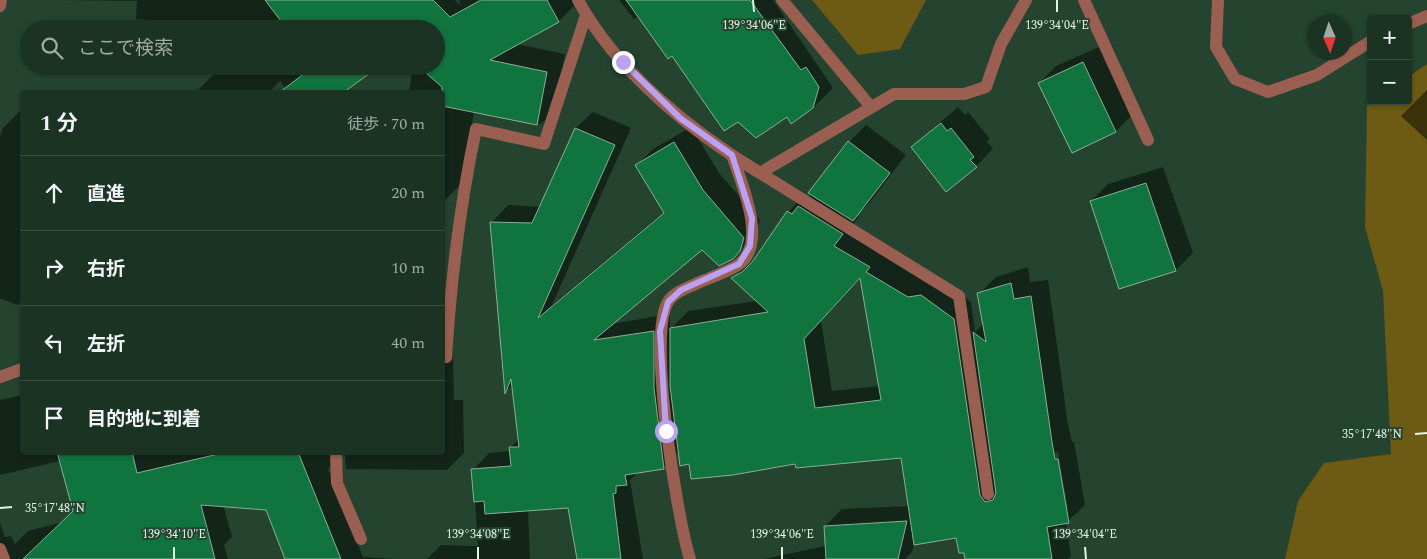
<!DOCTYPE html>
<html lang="ja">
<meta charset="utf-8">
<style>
:root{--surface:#1b3323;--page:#243b2b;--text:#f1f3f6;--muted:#a0aaa6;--line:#394e41}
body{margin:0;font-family:Spectral,"Noto Sans JP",serif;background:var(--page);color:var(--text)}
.controls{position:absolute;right:15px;top:15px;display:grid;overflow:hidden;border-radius:5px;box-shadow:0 1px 4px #0004}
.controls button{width:45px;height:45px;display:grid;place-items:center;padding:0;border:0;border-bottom:1px solid var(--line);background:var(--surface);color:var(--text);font:25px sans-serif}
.compass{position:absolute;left:1307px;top:15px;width:45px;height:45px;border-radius:50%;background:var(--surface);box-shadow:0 1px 4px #0004;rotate:177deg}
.stop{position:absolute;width:15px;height:15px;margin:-11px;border:4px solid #bca0f2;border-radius:50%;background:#fff}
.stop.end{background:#bca0f2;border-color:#fff;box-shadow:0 1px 5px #0008}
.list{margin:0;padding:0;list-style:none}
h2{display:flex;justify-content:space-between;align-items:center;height:65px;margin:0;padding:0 20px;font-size:21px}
h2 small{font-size:16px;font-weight:400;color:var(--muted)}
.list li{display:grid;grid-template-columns:32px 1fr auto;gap:15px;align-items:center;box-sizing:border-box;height:75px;padding:0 20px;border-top:1px solid var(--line)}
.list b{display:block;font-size:19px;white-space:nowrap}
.list em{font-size:16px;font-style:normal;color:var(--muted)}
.icon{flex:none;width:28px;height:28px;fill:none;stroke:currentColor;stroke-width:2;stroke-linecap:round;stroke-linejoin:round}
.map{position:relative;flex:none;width:1427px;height:559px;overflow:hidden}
.search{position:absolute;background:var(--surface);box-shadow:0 1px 4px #0004;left:20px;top:20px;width:425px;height:55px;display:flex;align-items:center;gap:12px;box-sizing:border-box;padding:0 18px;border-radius:28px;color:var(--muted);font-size:19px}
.panel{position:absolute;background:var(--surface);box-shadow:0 1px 4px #0004;left:20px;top:90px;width:425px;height:365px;border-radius:5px}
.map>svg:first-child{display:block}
.green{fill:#6d5a13}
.shadow{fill:#0007;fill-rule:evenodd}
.building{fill:#10743f;stroke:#8baf95;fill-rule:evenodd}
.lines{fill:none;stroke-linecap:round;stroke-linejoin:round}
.lane{stroke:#9a5f51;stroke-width:12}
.street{stroke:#9a5f51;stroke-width:12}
.route{stroke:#bca0f2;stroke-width:6}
.ticks{fill:none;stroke:#e1f4e6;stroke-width:2}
.ticks-label{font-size:12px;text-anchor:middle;fill:#e1f4e6;stroke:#24442f;stroke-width:4;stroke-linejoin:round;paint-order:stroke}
</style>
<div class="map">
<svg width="1427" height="559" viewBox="0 0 1427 559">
<rect width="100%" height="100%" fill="#24442f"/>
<path class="green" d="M 812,0 L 926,0 L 900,49 L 858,55 Z
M 1427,64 L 1427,559 L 1285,559 L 1298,501 L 1324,463 L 1391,454 L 1383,291 L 1365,227 L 1367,106 L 1374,101 L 1408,101 L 1408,77 Z"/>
<path class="shadow" d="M 59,0 L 455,0 L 461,6 L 459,0 L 575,0 L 577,3 L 559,21 L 516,44 L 565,54 L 556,100 L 559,106 L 541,124 L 474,111 L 462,183 L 444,201 L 442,92 L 409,92 L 413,66 L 436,66 L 436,29 L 184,29 L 179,22 L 136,19 L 137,1 Z
M 619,0 L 773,0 L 833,88 L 816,105 L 792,122 L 787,115 L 672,54 L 639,16 L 634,19 Z
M 1101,46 L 1133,114 L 1116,131 L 1073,152 L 1039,83 L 1056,66 Z
M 208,66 L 377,66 L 342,92 L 288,92 L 280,81 L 269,92 L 196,92 L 214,74 Z
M 1427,90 L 1427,140 L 1401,116 Z
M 958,107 L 965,115 L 968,112 L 990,139 L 987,142 L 993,149 L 976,166 L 912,147 Z
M 20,111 L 22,111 L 22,300 L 17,305 L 0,298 L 0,136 L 3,128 Z
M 593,112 L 631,128 L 552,305 L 665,211 L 637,165 L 653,149 L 691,127 L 719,173 L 760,220 L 756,233 L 732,258 L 702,248 L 611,324 L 670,314 L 670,330 L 688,311 L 757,301 L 733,278 L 757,257 L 788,212 L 805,195 L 808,197 L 812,194 L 849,142 L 866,125 L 906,155 L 870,202 L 857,215 L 859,216 L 850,229 L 939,279 L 971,302 L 975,332 L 984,323 L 979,294 L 996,277 L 1028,267 L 1030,282 L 1048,280 L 1068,425 L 1072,442 L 1074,442 L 1085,505 L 1066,523 L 1071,556 L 1068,559 L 966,559 L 957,537 L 914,544 L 912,552 L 905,559 L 764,559 L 825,546 L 825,526 L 842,509 L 909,506 L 902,456 L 796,462 L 690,463 L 679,451 L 663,467 L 639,472 L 630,480 L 643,559 L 578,559 L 569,507 L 528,510 L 530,559 L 427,559 L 441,545 L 478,546 L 473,470 L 489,453 L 511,451 L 510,448 L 519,439 L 513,384 L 506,391 L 492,222 L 508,205 L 541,207 L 576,128 ZM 862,277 L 879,386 L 832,391 L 821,321 ZM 1058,452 L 1068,510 L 1065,510 L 1055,453 Z
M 1163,167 L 1193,253 L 1176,270 L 1120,287 L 1091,201 L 1108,184 Z
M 453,358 L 454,400 L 463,400 L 464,453 L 447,470 L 346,469 L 345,452 L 442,452 L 442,359 Z
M 22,395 L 22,452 L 219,452 L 227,486 L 220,493 L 232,537 L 224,545 L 228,559 L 0,559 L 0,523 L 5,537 L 11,536 L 15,544 L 28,531 L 63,522 L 74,511 L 60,461 L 0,475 L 0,400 Z
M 236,452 L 344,452 L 328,469 L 363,557 L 396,559 L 297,559 Z"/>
<path class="building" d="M 265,0 L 433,0 L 450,17 L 481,0 L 547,0 L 559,22 L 490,60 L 547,72 L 537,125 L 442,106 L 442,87 L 418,66 L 436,66 L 436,29 L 287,29 Z
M 626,0 L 750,0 L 801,70 L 806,67 L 819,87 L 813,108 L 791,124 L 787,117 L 756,138 L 738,122 L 724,131 L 672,56 L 668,59 Z
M 1083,62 L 1116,132 L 1072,153 L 1038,83 Z
M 314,66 L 380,66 L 344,92 L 280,92 Z
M 941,123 L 947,131 L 951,128 L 974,157 L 970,160 L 977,167 L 946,192 L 911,147 Z
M 575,128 L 615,145 L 538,318 L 664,213 L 635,165 L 674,142 L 703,190 L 744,238 L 740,251 L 733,259 L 719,266 L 702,250 L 594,340 L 654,331 L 654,388 L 664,469 L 625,475 L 627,485 L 616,486 L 616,493 L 613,494 L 621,559 L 577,559 L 568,508 L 485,514 L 484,501 L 474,502 L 471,469 L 511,466 L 509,447 L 519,447 L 511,379 L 505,394 L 490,222 L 532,223 Z
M 848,141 L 890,173 L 853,221 L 808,193 Z
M 1146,183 L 1176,271 L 1119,289 L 1090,201 Z
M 798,206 L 843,234 L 834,246 L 870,267 L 866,272 L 908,297 L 921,295 L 954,319 L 980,495 L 985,502 L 993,500 L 996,493 L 973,332 L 986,342 L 977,293 L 1011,283 L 1014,299 L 1031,296 L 1052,442 L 1055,459 L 1058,459 L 1069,523 L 1047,527 L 1052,559 L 965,559 L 964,553 L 959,553 L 956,538 L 914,545 L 901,458 L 796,468 L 795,464 L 733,475 L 691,479 L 689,464 L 680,466 L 670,386 L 670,328 L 768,312 L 731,278 L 742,272 L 753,261 L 787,211 L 792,214 ZM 860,278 L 881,400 L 815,408 L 804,339 Z
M 57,452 L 132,452 L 137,473 L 227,452 L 298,452 L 341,559 L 285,559 L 266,510 L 201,505 L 215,559 L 23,559 L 73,511 Z
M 907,521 L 898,559 L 826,559 L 824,526 Z"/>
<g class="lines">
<path class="lane" d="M 782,0 L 871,107
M 0,6 L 1,0
M 446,357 C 451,279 460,204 476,129 L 544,144 L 586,15
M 690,559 C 677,517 647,335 668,302 C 674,292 689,287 700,282 C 712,277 727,272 738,265 C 769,244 741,182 732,155"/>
<path class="street" d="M 578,0 C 616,71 692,132 760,173 L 894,94 L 964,94 L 986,87 L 1001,44 L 1026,0
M 1084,0 L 1148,140
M 1218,0 L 1216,47 L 1235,79 L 1268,92 L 1317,75 L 1371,41
M 1408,24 L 1427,16
M 760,173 L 959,296 L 988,494
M 442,356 L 446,357
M 0,377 L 22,369
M 336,452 L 337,483 L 361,539
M 0,549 L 4,559"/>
</g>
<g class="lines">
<path class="route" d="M 623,62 L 680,118 L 732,155 L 752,218 L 750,246 L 739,264 L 681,290 L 668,302 L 660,331 L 666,431"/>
</g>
<path class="ticks" d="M 753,0 L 754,12M 1057,0 L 1057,12M 1415,434 L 1427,433M 0,508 L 12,507M 174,547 L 174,559M 478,547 L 478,559M 782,547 L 782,559M 1085,547 L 1086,559"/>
<g class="ticks-label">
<text x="754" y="29">139°34'06"E</text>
<text x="1057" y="29">139°34'04"E</text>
<text x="1372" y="438">35°17'48"N</text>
<text x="55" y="512">35°17'48"N</text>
<text x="174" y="538">139°34'10"E</text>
<text x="478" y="538">139°34'08"E</text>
<text x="782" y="538">139°34'06"E</text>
<text x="1085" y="538">139°34'04"E</text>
</g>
</svg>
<div class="controls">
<button>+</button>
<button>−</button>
</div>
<svg class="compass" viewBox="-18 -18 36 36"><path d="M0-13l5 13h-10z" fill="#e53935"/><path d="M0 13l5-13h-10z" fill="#a0aaa6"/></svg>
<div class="stop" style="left:666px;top:431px"></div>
<div class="stop end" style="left:623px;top:62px"></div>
<div class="search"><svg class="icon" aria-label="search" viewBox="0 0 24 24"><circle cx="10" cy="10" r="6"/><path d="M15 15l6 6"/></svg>ここで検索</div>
<section class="panel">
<h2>1 分<small>徒歩 · 70 m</small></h2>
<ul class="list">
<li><svg class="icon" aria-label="ahead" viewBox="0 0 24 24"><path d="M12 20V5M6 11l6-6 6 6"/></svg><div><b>直進</b></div><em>20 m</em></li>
<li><svg class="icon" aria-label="right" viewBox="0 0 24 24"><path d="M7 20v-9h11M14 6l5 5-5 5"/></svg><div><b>右折</b></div><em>10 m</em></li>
<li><svg class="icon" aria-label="left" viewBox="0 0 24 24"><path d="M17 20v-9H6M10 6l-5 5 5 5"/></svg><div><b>左折</b></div><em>40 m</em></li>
<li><svg class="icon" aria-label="arrive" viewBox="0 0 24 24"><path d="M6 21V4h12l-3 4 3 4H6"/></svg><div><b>目的地に到着</b></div></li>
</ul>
</section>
</div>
